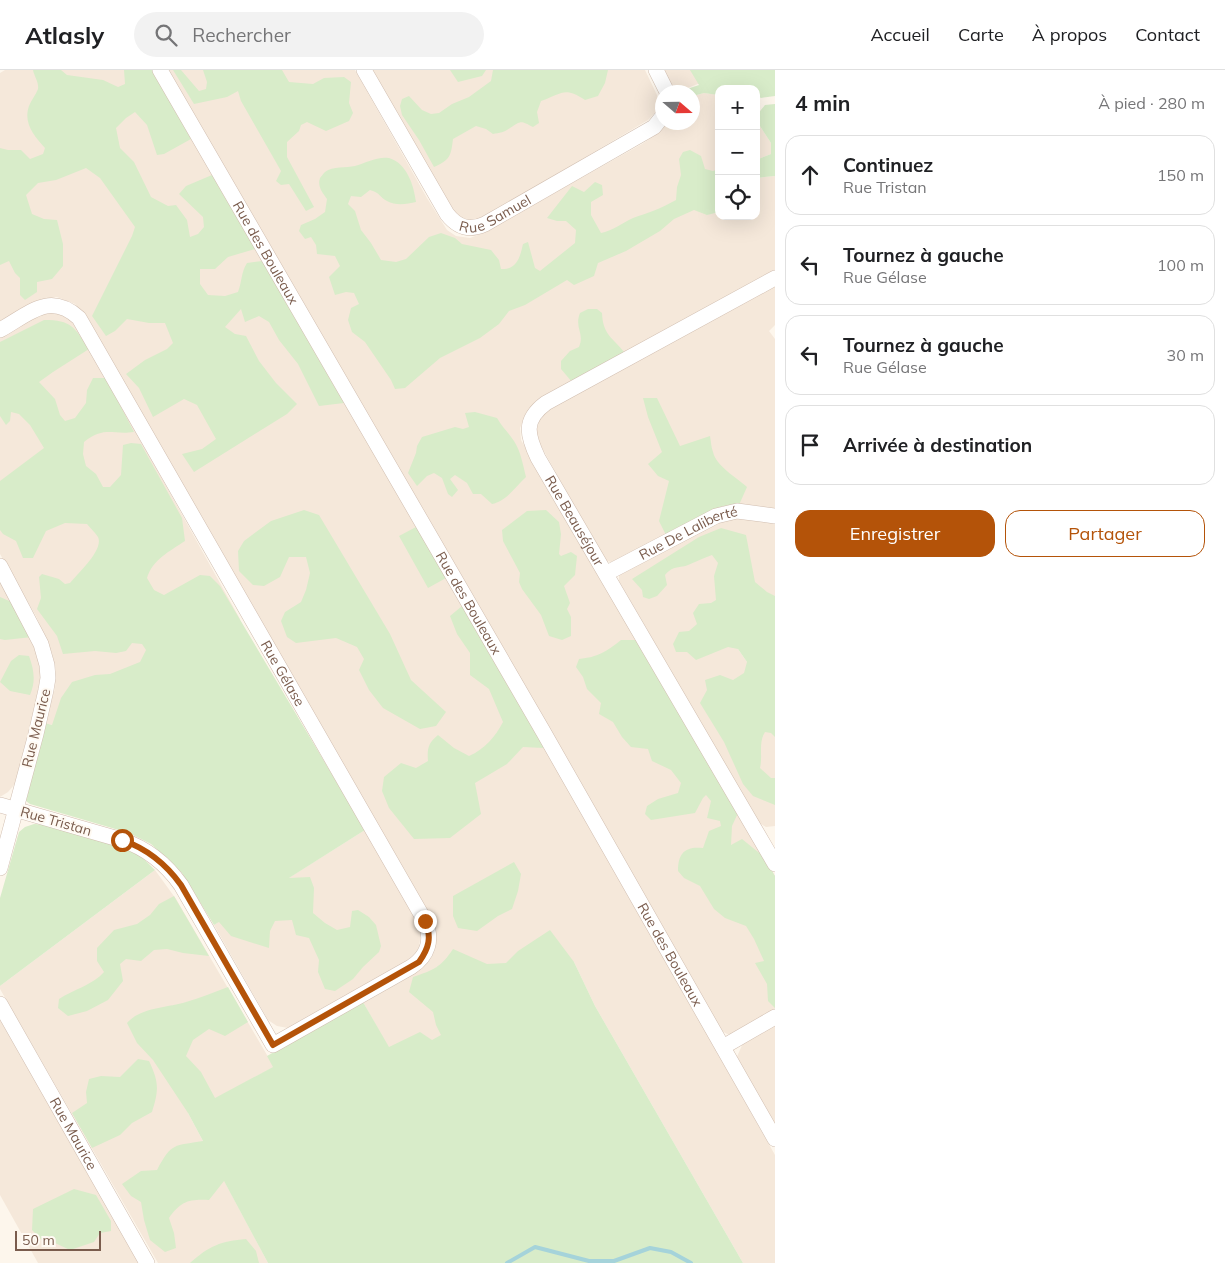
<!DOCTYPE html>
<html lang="fr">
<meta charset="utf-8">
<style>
:root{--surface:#fff;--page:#f2f2f2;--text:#202124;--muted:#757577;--line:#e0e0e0;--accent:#b45309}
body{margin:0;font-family:Mulish,sans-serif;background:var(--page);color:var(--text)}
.controls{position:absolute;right:15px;top:15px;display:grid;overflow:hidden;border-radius:10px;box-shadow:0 5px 20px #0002}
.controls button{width:45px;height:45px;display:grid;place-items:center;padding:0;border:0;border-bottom:1px solid var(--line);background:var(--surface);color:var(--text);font:25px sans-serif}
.compass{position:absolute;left:655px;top:15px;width:45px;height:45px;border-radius:50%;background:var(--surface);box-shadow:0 5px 20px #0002;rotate:110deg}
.scale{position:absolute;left:15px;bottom:12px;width:86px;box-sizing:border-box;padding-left:5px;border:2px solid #7a5c4d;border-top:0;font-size:14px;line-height:18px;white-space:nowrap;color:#7a5c4d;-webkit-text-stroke:4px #fffaf3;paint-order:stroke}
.stop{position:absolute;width:15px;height:15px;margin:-11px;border:4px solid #b45309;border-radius:50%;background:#fff}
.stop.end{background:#b45309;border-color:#fff;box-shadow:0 1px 5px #0008}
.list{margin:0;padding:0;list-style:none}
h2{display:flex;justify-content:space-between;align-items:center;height:65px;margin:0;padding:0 20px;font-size:21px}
h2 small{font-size:16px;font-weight:400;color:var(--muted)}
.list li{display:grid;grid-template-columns:32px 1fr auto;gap:15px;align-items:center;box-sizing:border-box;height:80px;margin:0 10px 10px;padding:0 10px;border:1px solid var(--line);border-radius:15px}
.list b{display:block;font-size:19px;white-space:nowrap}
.list p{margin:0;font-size:16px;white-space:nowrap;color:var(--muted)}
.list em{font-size:16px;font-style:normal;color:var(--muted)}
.actions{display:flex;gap:10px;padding:15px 20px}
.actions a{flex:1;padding:11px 0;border:1px solid var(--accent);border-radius:15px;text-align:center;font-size:18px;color:var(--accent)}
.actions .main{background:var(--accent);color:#fff}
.icon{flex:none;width:28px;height:28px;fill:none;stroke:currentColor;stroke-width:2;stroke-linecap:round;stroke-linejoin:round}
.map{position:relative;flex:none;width:775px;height:1193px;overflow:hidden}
header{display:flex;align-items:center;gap:30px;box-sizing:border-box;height:70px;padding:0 25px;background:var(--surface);border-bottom:1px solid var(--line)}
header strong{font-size:24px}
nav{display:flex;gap:28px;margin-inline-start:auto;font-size:18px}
.search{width:350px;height:45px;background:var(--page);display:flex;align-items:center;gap:12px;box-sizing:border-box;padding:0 18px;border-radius:28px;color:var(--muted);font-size:19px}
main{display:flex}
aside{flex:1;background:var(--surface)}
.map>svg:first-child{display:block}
</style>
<header>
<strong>Atlasly</strong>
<div class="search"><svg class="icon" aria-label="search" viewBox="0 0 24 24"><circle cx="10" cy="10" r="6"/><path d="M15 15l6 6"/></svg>Rechercher</div>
<nav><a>Accueil</a><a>Carte</a><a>À propos</a><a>Contact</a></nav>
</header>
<main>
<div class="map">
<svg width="775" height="1193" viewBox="0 0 775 1193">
<rect width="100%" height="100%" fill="#fdf6ec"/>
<path fill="#f5e8da" d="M5 0H152L606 785 775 1085V1193H743L595 936 574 892 396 991 363 932 435 876 85 247 75 234 57 227 39 230 0 252V3Z
M167 0H355L427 128 447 160 456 166 470 168 483 163 642 74 657 64 668 53 692 52 693 26 704 23 719 25V146H756V108L775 106V202L536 331 526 343 520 358 521 370 532 390 775 806V939L733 964H727L722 961Z
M372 0H645L657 25 658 35 656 42 648 50 486 146 475 150 462 149 455 144Z
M662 0H732L678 22H675Z
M756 50 771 73V84L756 90Z
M775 215V255L769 261 775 269V441L739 435 723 436 705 444 620 489 611 492 604 490 540 374 536 363 539 352 545 343 554 335Z
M54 241 72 250 106 308 240 549 112 672 45 653 55 618 56 600 52 583 36 546 0 484V266L33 247Z
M733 447 775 453V547L738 579 747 592 775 643V756L766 757 759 753 619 511V505L708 456Z
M0 509 26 554 40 592V609L33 647 20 703 14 715 8 722 0 727Z
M365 760 403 824 421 861 419 878 414 887 288 958 277 956 268 950 214 855Z
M155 800 176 829 274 997 188 1043 268 1193H158L0 919V916Z
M0 950 102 1126 139 1193H38L0 1125Z
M775 954V1057L736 989 743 973Z"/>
<path fill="#d8ecc9" d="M33 0H61L67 5 103 10 118 17 125 14 124 0H152L191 69 164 84 157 85 147 55 135 42 126 48 116 58 120 78 134 92 151 127 168 136 176 135 187 150 190 167 198 164 204 157 203 147 179 124 186 116 212 105 255 179 228 187 215 199H200V214L208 225 225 226 238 222C242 212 241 202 247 193L262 191 344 333 319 336 298 294 279 270 269 252 259 246 245 252 241 239 225 257 235 264 246 266 259 291 276 313 297 334 287 344 194 402 182 384 202 379 216 369 197 335 184 329 153 347 139 318 126 304 145 290 167 279 173 273 165 253H149L127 249 115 261 106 266 92 246 132 166 135 157 100 108 86 98 56 110 38 113 26 125 32 144 44 149 57 150 63 174V196L52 209 37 212V222L25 230 20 225V208L15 203 9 191 0 195V78L8 80H21L30 89 43 84 45 78C34 66 23 53 29 36 31 30 36 25 38 19 39 12 34 6 33 0Z
M173 0H181L199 21 206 19 207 12 203 0H282L289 12 313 14 324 8 344 7 351 12 349 33 353 43 349 51 326 61 307 52 301 55 299 61 287 72V87L314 137 306 141 289 114 281 115 276 111 281 101 241 31 238 21 227 27 194 34Z
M450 0H486L482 6 458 12Z
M493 0H608L605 13 598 26 585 30C564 16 562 24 541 31L537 42 539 53 533 57C520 50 521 51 510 58 505 62 499 63 493 64L486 59 476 56 453 69C451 86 450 90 434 97L419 70 402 45 400 36 402 29 409 26 422 40 431 44 439 43 452 34 469 27 491 11Z
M690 0H775V26L761 28 756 25V19H719L718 25 704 23 693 26 692 22H678L699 15Z
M775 34V106L756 108V90L771 84V73L756 50V46L765 35Z
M690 80 701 86 705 99 713 101 719 99V125L716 127 719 142 707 145 694 140 674 149 660 161 626 181 598 193 594 206 574 215 567 210 525 235 509 241 499 254 480 268 440 288 405 318 395 319 391 310 365 272 352 262 348 250 351 238 359 234 354 223 346 222 335 225 329 207 340 196 335 186 317 184 316 175 311 167 305 169 299 161 301 155 315 149 325 142 327 129C323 123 317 117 320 108 320 108 324 103 325 102 333 96 346 98 355 96 365 93 378 86 389 88 407 93 414 116 416 132 407 134 396 136 387 131 379 127 381 123 370 120L361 127 351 126 348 134 355 141 361 160 371 173 381 190 396 192 406 189 429 167 441 163 455 168 462 174 491 180 499 190 501 199C517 200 520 187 523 174L528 172 535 198 540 201 575 173 576 160 566 151H557L547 148 572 116 584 122 595 112 602 115 603 125 591 132V145L601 163C612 161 622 153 633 148 648 143 662 138 676 130L677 117 681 105 679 89 683 82Z
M588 239H597L602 243C603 265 612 267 625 283L572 312 561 299V291L570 281 579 277C585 263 574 258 580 243Z
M44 250C72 250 74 257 89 279L53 302 39 312 55 329 60 345 65 351 75 348 86 333 87 320 93 308H106L134 362C111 365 105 356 84 372L83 384 86 396 96 404 103 417H110L121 405 123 375 131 373 141 374 182 448 185 471C170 481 152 490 147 508L154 520 164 525 200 505 210 506 220 516 365 760 289 808 310 807 314 818 313 843 325 853 337 860 350 857 352 841 358 840 369 847 376 855 381 876 379 882 363 897 353 909 335 921 325 919 318 902 319 890 309 868 296 865 292 850 275 851 270 861 269 878 231 866 219 852 214 855 182 803 151 774 129 763 30 734 26 731 45 653 52 655 61 628 72 612 95 605 110 604 140 592 146 580 142 574 132 573 126 581 116 583 95 581 63 584 57 566 37 539 41 528 39 507 42 504 59 509 65 514 70 513C78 503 104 480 98 467 95 462 90 458 87 454L65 453 46 461 33 488H23L16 471 3 464 0 460V411L44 378 30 355 19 344 11 342 10 351 6 355 0 346V272Z
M643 328H657L680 376 710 366C711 371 711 377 713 382 716 396 736 407 747 417L739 435 723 436 666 465 659 451 669 411 658 406 648 394 662 382 648 347Z
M475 342 497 348C502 357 509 363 514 371 521 382 523 395 526 407 516 416 506 432 492 434L481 424H473L467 413 455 405 450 409 458 420 452 427 448 424 442 408 434 403 427 406 417 416 408 403 416 383 417 376 422 367 455 357 463 359 469 357 465 343Z
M304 440 319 445 390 564 411 610 446 642 436 656 420 659 383 638 369 620 359 600 364 589 357 577 336 568 296 573 287 567 281 551 285 542 301 532 306 520 310 503 306 487H289L280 507 264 516 253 515 239 501 238 481 244 471 271 451Z
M546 440 559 452 561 464 559 484 561 486 571 482 577 486 575 505 564 516 570 533 567 539 571 547V566L562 570 549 566 541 545 522 519 519 512 520 503 503 471 502 460 527 441Z
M416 457 446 508 428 518 399 466Z
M721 458 746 465 755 512 767 522 775 526V667L771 663 765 662C758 673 763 686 760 698L771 708H775V735L753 726 743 714 724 672 700 633 707 620 705 610 720 605 733 610 744 603 747 592 738 579 728 577 696 590 687 582H676L673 574 679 562 689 561 697 554 693 543 699 534 711 533 716 530 714 506 718 493 712 485C703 488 696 492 688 495 677 499 674 495 665 505L667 515 657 526 649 529 643 527 642 520 632 509 699 467Z
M0 527 14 533 32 567 5 570 0 569Z
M462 536 544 678 523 677 507 694 475 713 481 744 450 768 414 769 389 738 382 721 384 707 401 693 416 698 428 691C427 679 428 673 438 665L454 678 469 686C485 679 495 667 503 652L489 619 470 605V583L457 564 450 546Z
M621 570H637L738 743 732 756 731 775 742 769 763 786 775 806V938L768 931 767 914 755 893 764 891 754 869 746 856 725 848 714 839 700 816 684 808 678 801C678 783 685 776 703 778L709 761 721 756 720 751 707 748 711 731 706 725 703 728 695 743 651 750 645 744 647 736 658 729 678 723 681 713 671 700 652 691 648 679 631 677 622 667 613 652 599 644 601 633 587 619 583 607 576 597 579 589C598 587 606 582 621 570Z
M19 585 29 586C34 600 36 611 30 625L10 621 0 612 11 591Z
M34 754 48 755 129 779 144 789 155 800 0 916V828L19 762 25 757Z
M514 792 521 804 518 821 512 839 498 846 477 861 458 858 453 846V826Z
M174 826 209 886 183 883 167 879 154 880 141 891 126 889 120 894 123 911 108 930 87 941 68 946 58 938 59 929C74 919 93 915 104 902L97 891V878L114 860 137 854 150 845 159 834Z
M550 860 574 892 595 936 743 1193H268L224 1111 209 1130C189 1129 181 1131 169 1148L174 1163 176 1178 165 1182 150 1170 144 1150 141 1132 131 1126 122 1114 141 1101 157 1100C172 1072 174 1076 203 1071L188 1043 153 990 137 973 127 953C141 937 167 938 186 932 200 928 214 922 228 917L248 952 225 966 209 959 193 970 186 986 201 1002 215 1028 273 997 267 986 363 932 389 977 420 962 432 970 441 965 436 955 433 942 409 922 413 907C434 900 441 897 453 879L487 894 506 893 518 881Z
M138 989 149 991C159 1012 159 1020 152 1042L132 1053 120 1065 92 1078 72 1043 87 1033 86 1022 89 1009 101 1006 120 1007Z
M74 1119 96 1125 111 1151V1161L100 1163 94 1172 70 1180 55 1173 42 1170 32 1160 33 1139Z
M246 1169 256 1181 259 1193H190C209 1176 221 1171 246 1169Z"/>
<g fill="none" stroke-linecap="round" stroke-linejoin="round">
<path stroke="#a5d3da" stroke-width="4" d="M507 1193 535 1177 589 1191H614L650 1178 671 1182 691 1193"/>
<defs>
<g id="minor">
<path id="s1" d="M160 0 544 663 775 1069"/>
<path id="s2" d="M364 0 447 144C458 158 470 161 485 154L654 57 662 47"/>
<path d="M656 0 667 22"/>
<path id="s3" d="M775 208 546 333C523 350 527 365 538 388L775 794"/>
<path id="s4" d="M0 260C29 244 49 221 79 248L425 851C433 870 428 886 411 897L273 975 181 815C166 794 146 778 122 770L0 735"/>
<path d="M0 496 41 574 47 595 48 608 46 620 36 664 0 798"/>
<path id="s5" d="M607 503 716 446 737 441 775 446"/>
<path id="s6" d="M0 934 147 1193"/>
<path d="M723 977 775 947"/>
</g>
</defs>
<use href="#minor" stroke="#d1beb0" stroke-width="16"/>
<use href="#minor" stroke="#fff" stroke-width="15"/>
</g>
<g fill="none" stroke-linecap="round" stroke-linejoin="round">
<path stroke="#b45309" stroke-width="6" d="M122 770C145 778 166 794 181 815L273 975 419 892C429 878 432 867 425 851"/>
</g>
<g text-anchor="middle" stroke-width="4" stroke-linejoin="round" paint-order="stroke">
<g font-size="14" fill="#7a5c4d" stroke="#fffaf3">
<text dy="5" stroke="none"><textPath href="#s2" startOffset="222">Rue Samuel</textPath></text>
<text dy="5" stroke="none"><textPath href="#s1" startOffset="211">Rue des Bouleaux</textPath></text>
<text dy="5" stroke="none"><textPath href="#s3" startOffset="396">Rue Beauséjour</textPath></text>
<text dy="5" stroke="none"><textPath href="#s5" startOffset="91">Rue De Laliberté</textPath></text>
<text dy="5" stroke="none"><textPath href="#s1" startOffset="616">Rue des Bouleaux</textPath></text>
<text dy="5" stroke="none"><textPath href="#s4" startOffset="498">Rue Gélase</textPath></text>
<text transform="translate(36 658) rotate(-76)" y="5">Rue Maurice</text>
<text transform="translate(56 751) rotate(16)" y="5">Rue Tristan</text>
<text dy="5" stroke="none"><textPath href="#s1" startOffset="1021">Rue des Bouleaux</textPath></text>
<text dy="5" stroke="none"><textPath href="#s6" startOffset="149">Rue Maurice</textPath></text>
</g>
</g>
</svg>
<div class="controls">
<button>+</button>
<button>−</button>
<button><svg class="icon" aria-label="locate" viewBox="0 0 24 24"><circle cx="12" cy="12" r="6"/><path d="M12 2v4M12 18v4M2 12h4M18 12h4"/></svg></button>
</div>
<svg class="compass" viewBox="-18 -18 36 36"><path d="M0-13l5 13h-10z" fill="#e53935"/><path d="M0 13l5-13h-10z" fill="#757577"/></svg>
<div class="scale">50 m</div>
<div class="stop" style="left:122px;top:770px"></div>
<div class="stop end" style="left:425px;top:851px"></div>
</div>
<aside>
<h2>4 min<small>À pied · 280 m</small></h2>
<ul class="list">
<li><svg class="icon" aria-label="ahead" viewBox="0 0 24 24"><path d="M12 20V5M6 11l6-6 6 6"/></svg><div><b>Continuez</b><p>Rue Tristan</p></div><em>150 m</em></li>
<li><svg class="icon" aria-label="left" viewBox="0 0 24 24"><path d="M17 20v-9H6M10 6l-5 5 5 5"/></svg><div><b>Tournez à gauche</b><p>Rue Gélase</p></div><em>100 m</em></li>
<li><svg class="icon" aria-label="left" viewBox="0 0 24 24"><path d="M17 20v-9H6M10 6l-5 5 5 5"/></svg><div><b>Tournez à gauche</b><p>Rue Gélase</p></div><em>30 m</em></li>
<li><svg class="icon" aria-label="arrive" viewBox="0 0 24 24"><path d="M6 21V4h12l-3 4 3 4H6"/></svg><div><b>Arrivée à destination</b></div></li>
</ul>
<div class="actions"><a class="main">Enregistrer</a><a>Partager</a></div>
</aside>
</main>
